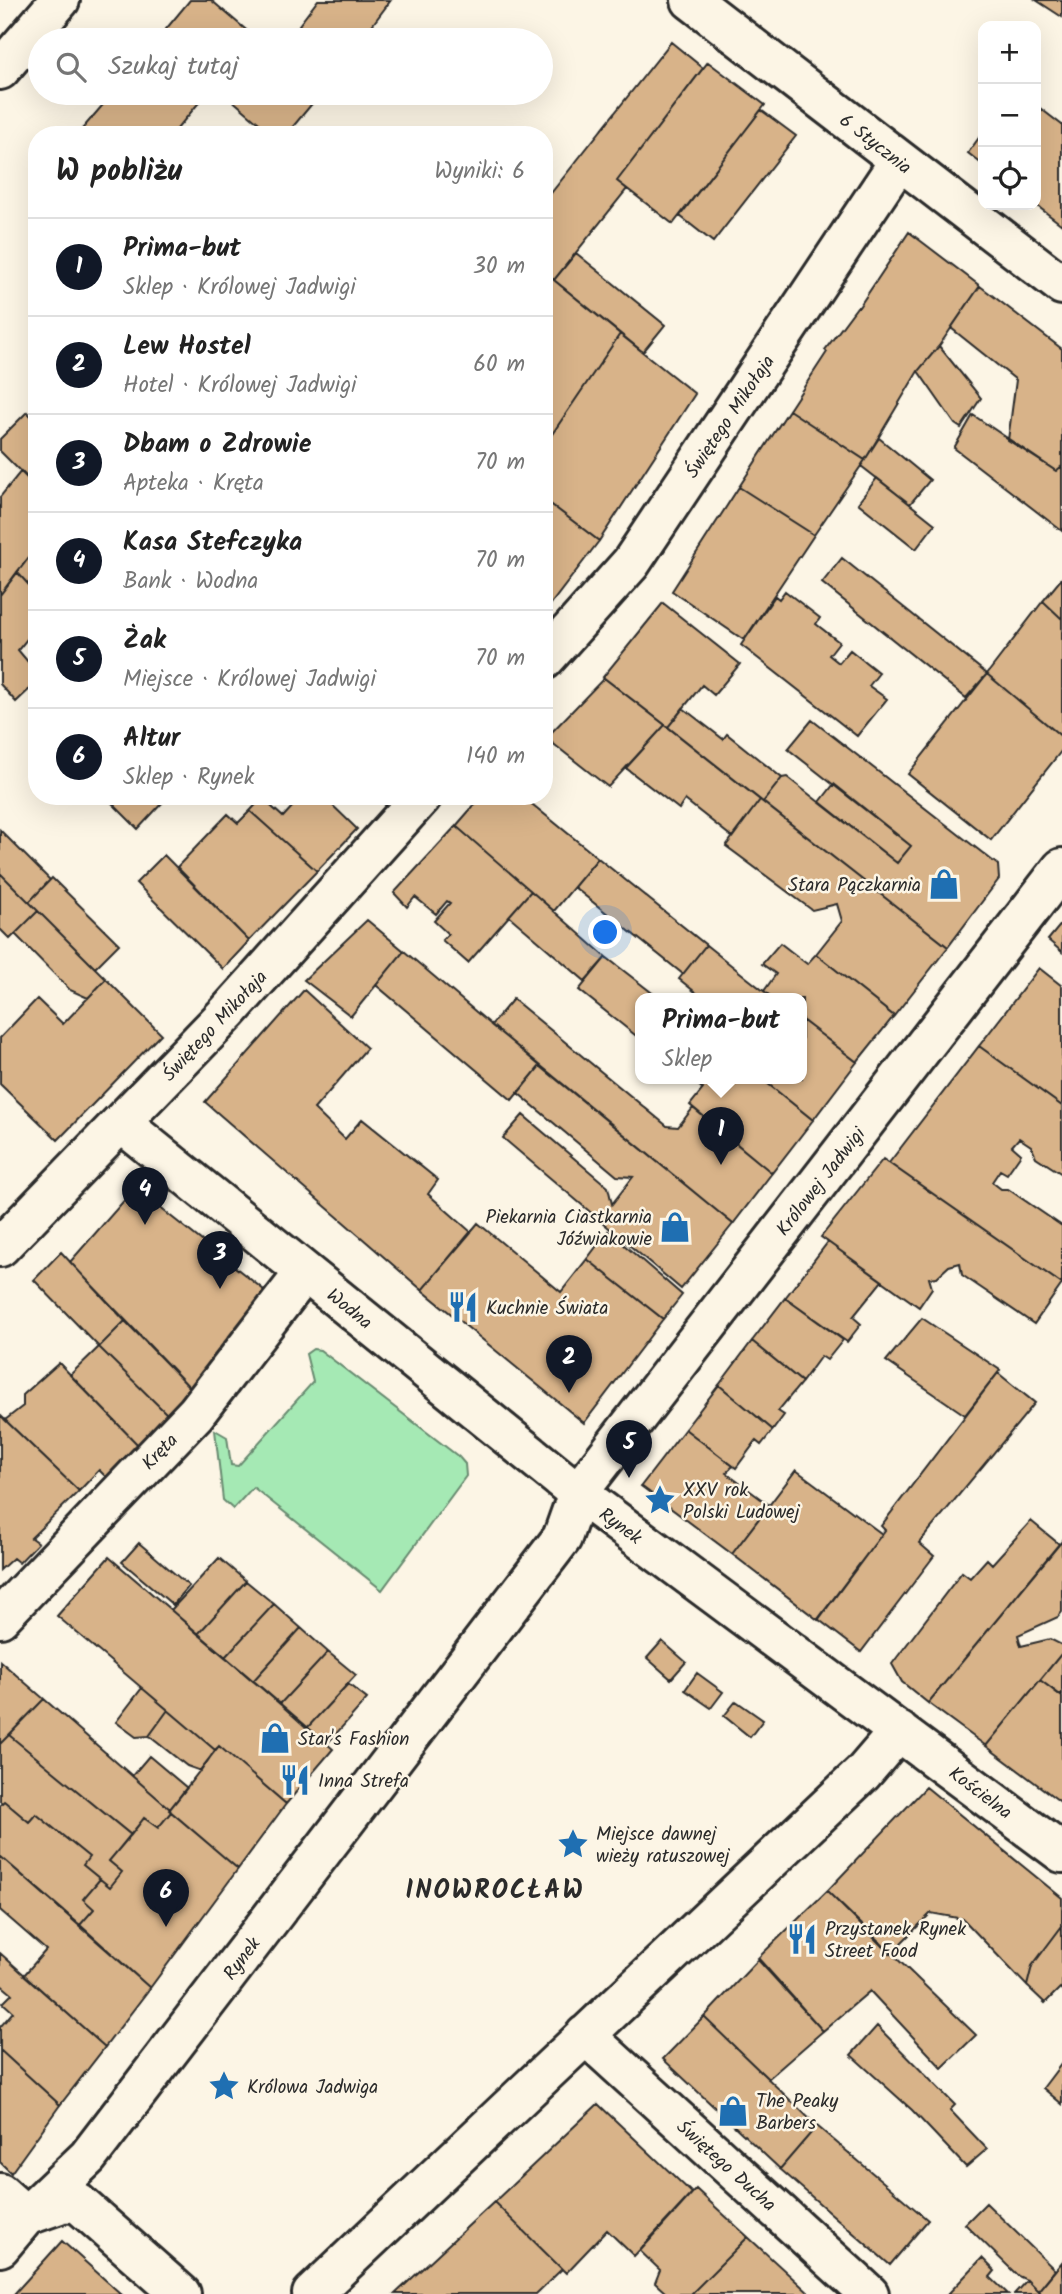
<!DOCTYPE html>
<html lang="pl">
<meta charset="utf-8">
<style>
:root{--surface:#fff;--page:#f6f6f6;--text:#222;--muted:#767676;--line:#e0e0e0;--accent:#111827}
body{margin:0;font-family:Kalam,sans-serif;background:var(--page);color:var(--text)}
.controls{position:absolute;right:21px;top:21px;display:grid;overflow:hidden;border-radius:14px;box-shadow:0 7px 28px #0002}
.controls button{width:63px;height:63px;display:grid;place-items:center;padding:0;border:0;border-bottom:2px solid var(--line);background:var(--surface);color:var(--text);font:35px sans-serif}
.you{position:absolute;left:606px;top:933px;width:24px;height:24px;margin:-18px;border:5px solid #fff;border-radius:50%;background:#1a73e8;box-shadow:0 0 0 10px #1a73e833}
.badge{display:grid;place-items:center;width:46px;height:46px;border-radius:50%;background:var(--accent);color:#fff;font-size:23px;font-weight:700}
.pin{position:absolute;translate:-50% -58px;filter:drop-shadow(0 2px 4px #0008)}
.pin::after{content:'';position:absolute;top:37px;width:24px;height:21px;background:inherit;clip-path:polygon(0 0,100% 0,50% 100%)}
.popup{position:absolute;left:635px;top:993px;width:172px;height:91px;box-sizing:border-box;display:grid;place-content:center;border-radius:14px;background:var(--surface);filter:drop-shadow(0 2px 5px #0005);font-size:23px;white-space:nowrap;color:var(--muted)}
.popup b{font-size:26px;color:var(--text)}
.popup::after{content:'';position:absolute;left:50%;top:100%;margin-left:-14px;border:14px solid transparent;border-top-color:var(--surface)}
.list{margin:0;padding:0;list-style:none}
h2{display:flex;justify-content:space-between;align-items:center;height:91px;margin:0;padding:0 28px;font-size:30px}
h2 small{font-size:23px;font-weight:400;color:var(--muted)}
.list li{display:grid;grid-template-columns:46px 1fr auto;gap:21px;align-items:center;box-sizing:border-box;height:98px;padding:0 28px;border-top:2px solid var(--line)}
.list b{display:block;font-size:26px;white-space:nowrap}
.list p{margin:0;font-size:23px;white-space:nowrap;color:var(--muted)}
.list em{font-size:23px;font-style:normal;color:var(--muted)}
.icon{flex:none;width:38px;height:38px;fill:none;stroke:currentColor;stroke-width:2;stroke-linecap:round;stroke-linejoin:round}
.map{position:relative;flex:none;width:1062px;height:2294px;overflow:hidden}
.search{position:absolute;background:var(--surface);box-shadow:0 7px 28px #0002;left:28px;top:28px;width:525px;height:77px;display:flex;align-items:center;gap:18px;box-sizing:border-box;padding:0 24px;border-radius:38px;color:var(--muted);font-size:26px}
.panel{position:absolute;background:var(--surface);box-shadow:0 7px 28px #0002;left:28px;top:126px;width:525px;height:679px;border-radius:28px}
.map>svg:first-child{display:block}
</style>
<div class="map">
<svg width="1062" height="2294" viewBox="0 0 1062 2294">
<rect width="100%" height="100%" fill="#fcf5e5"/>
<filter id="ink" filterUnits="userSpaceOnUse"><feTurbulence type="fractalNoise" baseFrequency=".0143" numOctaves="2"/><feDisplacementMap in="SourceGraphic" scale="14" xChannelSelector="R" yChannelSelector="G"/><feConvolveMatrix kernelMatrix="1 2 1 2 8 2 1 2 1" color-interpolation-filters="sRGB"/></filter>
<g filter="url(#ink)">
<path fill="#a5e9b4" stroke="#688a70" stroke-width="2" d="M313 1349 320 1350 459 1457 465 1464 466 1476 382 1590 253 1487 233 1509 223 1500 215 1430 227 1437 231 1465 238 1466 313 1382 306 1354Z"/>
<path fill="#d8b389" stroke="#2b2b2b" stroke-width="2" d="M190 0H211L258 40H157Z
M318 0H391L361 40H319L299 25Z
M1036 0H1062V17Z
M671 42 703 68 617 181 627 189 554 280 544 272V202Z
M708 62 765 105 673 224 617 181Z
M113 93H207L172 135H77Z
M224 93H321L286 135H273Z
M1036 105 1062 125V225L1036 205Z
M761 110 796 136 713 242 680 216Z
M983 132V165L968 153Z
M909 232 980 286 939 346 918 371 865 460 789 410 827 352 825 350 857 307H859Z
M576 253 665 325 643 352 554 280Z
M544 272 620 334 544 446Z
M980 286 1062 349V466L1056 471 1008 440 1016 380 951 328Z
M620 334 695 394 599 541 544 499V446Z
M939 346 981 398 961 428 955 424 918 371Z
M789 410 865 460 814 535 739 487Z
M27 412 37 422V488L0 451V439Z
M973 415 1056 471 1062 466V531L954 448Z
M879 438 930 480 910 504 861 466Z
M21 471 37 488V547L0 595V497Z
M877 478 935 524 916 549 858 503Z
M739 487 814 535 744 640 672 591Z
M544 499 599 541 544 613Z
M37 547V594L17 572Z
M842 558 987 674 966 698 822 583Z
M17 572 37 594V627L18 650 34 669 35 684 16 702 0 684V595Z
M1062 578V619L1043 601Z
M785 591 820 618 816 624 839 642 829 655 839 663 850 650 879 673 869 686 887 699 857 736 741 645 775 596 779 599Z
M1043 601 1062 619V737L987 674Z
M663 603 740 664 714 695 702 685 668 727 603 677Z
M987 674 1062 737V750L991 840 908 774Z
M604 678 665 725 608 787 546 738Z
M683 708 723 739 727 734 782 778 763 802 668 727Z
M812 720 998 865 999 879 948 947 763 802 782 778 787 777 897 863 911 846 788 749Z
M665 725 760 800 732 837 685 800 679 809 626 768Z
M834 784 911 846 897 863 820 802Z
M105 796H165L164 801 138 829Z
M302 796H323L357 829 317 871 250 811 262 798 283 817Z
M482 796H522L598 858 554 911 456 826Z
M760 800 948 947 894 1016 816 954 842 921 837 904 812 910 726 846Z
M250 811 317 871 249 941 177 867 228 814 238 823Z
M456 826 531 891 468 963 442 940 448 934 434 921 450 903 447 901 436 914 415 897 407 907 394 893Z
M0 830 50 880 29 902 0 873Z
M164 855 249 941 223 969 136 883Z
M598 858 706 945 683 974 574 887Z
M0 873 38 911 10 939 0 929Z
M52 878 119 944 95 968 29 902Z
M531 891 606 957 585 981 509 916Z
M38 911 106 979 88 998 70 990 15 934Z
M367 920 404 951 351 1016 304 980Z
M1062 923V952L1048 940Z
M780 943 807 964 816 954 894 1016 857 1062 802 1020V999H774L764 991 776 974 762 964Z
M706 945 746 977 774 999H704L679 979Z
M404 951 540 1066 512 1100 376 985Z
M606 957 660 999H640V1039L579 990Z
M1039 968 1062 986V1106L979 1046Z
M106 979 161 1034 58 1140 0 1084V1038L37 999 63 1024Z
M304 990 367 1048 314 1109 345 1139 362 1119 438 1180 428 1194 471 1232 422 1290 205 1102Z
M513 999 667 1126 678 1127 693 1108 772 1173 733 1224 491 1025Z
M802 1020 857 1062 813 1120 762 1079H802Z
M979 1046 1062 1106V1174L1036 1157 1031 1146 1019 1138 1012 1146 1021 1154 1007 1174 1000 1170 992 1182 1001 1189H1008L1062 1226V1284L889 1163Z
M540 1066 733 1224 681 1289 503 1138 523 1115 608 1187 612 1204 633 1177 617 1176 518 1093Z
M691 1079H762L813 1120 772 1173 690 1105 703 1089Z
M883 1159 1062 1284 1034 1324 962 1275 960 1263 949 1266 937 1277 929 1278 932 1288 919 1307 821 1237Z
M135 1188 269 1294 196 1394 70 1262Z
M478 1223 561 1292 587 1259 663 1319 584 1423 422 1290Z
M608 1231 682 1295 663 1319 587 1259Z
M828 1242 882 1281 853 1317 861 1324 847 1342 785 1298Z
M61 1252 125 1321 99 1347 34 1280Z
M785 1298 843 1340 827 1360 821 1356 802 1382 752 1341Z
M922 1318 1000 1370 965 1415 886 1361Z
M125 1321 196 1394 172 1419 99 1347Z
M752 1341 802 1382 778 1411 784 1415 773 1430 719 1385Z
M99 1347 172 1419 143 1450 70 1375Z
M59 1363 143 1450 111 1482 99 1470 79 1491 5 1420 23 1406V1395Z
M998 1373 1035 1403 919 1543 934 1556 861 1652 818 1619 885 1530 881 1526Z
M719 1385 773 1430 761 1445 756 1441 736 1468 685 1429Z
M0 1415 79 1491 31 1538 38 1543 19 1563 13 1558 0 1570Z
M685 1429 733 1466 726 1473 769 1505 732 1554 641 1486Z
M796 1470 882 1534 818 1620 732 1554Z
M1031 1521 1059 1544 928 1703 902 1682 892 1664 962 1572 970 1578 987 1559 992 1564Z
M1062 1541V1612L1058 1617 1018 1635 1021 1646 1050 1639 1062 1645V1653L986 1746 928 1703Z
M139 1543 189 1586 173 1605 122 1562Z
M109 1557 333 1749 286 1804 219 1746 215 1750 57 1616Z
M219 1558 246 1581 198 1634 171 1610Z
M246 1581 274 1604 225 1657 198 1634Z
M274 1604 301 1628 253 1681 225 1657Z
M301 1628 328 1652 280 1704 253 1681Z
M662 1641 686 1662 671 1679 647 1658Z
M328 1652 356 1675 307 1728 280 1704Z
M1062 1653V1694H1059L1040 1680Z
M0 1661 44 1699 0 1744Z
M697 1673 723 1692 711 1708 685 1690Z
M1040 1680 1062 1697V1803L986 1746Z
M348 1684 367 1699 327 1744 307 1728Z
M142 1688 168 1710 149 1736 136 1737 116 1722Z
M44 1699 170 1809 171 1812 158 1828 144 1818 131 1835 9 1735Z
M736 1701 763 1720 750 1737 724 1716Z
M168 1710 215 1750 201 1771 187 1766 149 1736Z
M9 1735 131 1835 109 1861 122 1872 110 1887 83 1865 89 1857 36 1814 29 1822 4 1801 2 1803 0 1801V1744Z
M219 1746 286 1804 238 1869 169 1810Z
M149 1756 187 1788 170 1809 132 1776Z
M926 1787 1062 1898V1926L1032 1966 1027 1986 963 1919 931 1913 890 1954 827 1891Z
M4 1801 29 1822 36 1814 89 1857 83 1865 100 1879 83 1899 94 1909 80 1925 0 1856V1805Z
M171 1812 238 1869 150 1988 80 1925 94 1909 83 1899 100 1879 110 1887 122 1872 109 1861 144 1818 158 1828Z
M0 1856 150 1988 105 2047 24 1975 46 1950 0 1910Z
M827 1891 976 2035 942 2068 870 1991 823 2031 758 1958Z
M1062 1926V1990L1060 1988 1045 2003 1027 1986 1032 1966Z
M0 1953 105 2047 60 2105 0 2050V2027L13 2012 3 2003 12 1994 0 1984Z
M758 1960 823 2031 768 2079 704 2017Z
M704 2017 817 2126 780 2169 663 2059Z
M877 2026 955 2105 950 2110 987 2149 966 2167 912 2110 851 2055Z
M0 2050 60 2105 11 2173 0 2162Z
M1062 2063V2104L1043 2088Z
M598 2104 692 2193 634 2256 607 2230 566 2273 494 2202Z
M817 2126 928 2220 890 2265 780 2169Z
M696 2189 748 2237 691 2294H667L655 2283 660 2270 640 2251Z
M494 2202 562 2269 536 2294H395Z
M986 2203 1055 2270 1038 2291 1027 2280 1018 2276 965 2224Z
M748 2237 810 2294H691Z
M62 2241 121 2294H14Z
M982 2258 995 2271 990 2277 1008 2294H948Z
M1062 2262V2294H1041L1038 2291Z
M1027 2280 1041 2294H1014Z"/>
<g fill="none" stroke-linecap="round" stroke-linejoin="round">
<defs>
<path id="minor" d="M691 0 1062 285
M544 660 631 563 899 161
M121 1123 578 1493 1062 1853
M0 1247 228 1012 422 796
M0 1618 196 1413 305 1272
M585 2035 869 2294
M0 2193 26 2216
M28 2215 62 2203 77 2202 181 2294
M0 2247 26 2216 88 2157 562 1538 578 1493 1062 868
M312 2294 863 1773 899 1731"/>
<path id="major" d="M0 70 60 0"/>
</defs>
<use href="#minor" stroke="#2b2b2b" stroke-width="44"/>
<use href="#major" stroke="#2b2b2b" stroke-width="44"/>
<use href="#minor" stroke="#fcf5e5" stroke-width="38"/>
<use href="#major" stroke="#fcf5e5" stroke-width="38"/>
</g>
</g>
<defs>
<symbol id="shop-bare" viewBox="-9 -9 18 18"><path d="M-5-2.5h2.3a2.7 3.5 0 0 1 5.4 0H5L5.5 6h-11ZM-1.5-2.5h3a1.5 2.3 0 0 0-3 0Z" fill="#1f6fb2" stroke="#fcf5e5" stroke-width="2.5" paint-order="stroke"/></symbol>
<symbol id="restaurant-bare" viewBox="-9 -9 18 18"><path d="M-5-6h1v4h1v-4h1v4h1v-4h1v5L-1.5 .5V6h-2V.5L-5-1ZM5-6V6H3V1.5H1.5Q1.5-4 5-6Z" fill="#1f6fb2" stroke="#fcf5e5" stroke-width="2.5" paint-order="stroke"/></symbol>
<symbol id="sight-bare" viewBox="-9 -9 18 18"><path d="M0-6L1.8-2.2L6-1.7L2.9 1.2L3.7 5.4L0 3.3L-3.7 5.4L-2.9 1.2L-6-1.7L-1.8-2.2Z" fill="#1f6fb2" stroke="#fcf5e5" stroke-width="2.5" paint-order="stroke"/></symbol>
</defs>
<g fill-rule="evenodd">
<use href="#shop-bare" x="922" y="862" width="44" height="44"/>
<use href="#shop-bare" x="653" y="1205" width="44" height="44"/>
<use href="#restaurant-bare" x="441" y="1285" width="44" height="44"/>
<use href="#sight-bare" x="638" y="1478" width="44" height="44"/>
<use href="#shop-bare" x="253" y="1716" width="44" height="44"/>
<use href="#restaurant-bare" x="273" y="1758" width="44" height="44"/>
<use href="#sight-bare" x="551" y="1822" width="44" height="44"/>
<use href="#restaurant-bare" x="780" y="1917" width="44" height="44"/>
<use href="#sight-bare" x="202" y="2064" width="44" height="44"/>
<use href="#shop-bare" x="711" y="2089" width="44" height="44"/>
</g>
<g text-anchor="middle" stroke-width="5" stroke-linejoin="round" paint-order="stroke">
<g font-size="19" fill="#2b2b2b" stroke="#fcf5e5">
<text transform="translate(876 143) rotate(38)" y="7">6 Stycznia</text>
<text transform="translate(729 416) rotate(-56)" y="7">Świętego Mikołaja</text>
<text transform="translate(214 1025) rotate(-47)" y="7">Świętego Mikołaja</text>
<text transform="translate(820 1181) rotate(-52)" y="7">Królowej Jadwigi</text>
<text transform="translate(350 1308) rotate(39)" y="7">Wodna</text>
<text transform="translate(159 1451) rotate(-46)" y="7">Kręta</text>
<text transform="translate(621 1525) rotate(36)" y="7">Rynek</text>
<text transform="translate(981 1792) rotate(37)" y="7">Kościelna</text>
<text transform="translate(241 1958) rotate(-53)" y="7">Rynek</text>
<text transform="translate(727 2165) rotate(42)" y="7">Świętego Ducha</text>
</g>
<g font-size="19" fill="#2b2b2b" stroke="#fcf5e5" text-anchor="start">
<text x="921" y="891" text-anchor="end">Stara Pączkarnia</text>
<text x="652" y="1223" text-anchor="end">Piekarnia Ciastkarnia<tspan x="652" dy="22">Jóźwiakowie</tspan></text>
<text x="486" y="1314">Kuchnie Świata</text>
<text x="683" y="1496">XXV rok<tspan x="683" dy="22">Polski Ludowej</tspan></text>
<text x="298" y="1745">Star's Fashion</text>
<text x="318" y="1787">Inna Strefa</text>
<text x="596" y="1840">Miejsce dawnej<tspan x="596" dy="22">wieży ratuszowej</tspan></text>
<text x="825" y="1935">Przystanek Rynek<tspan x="825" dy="22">Street Food</tspan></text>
<text x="247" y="2093">Królowa Jadwiga</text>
<text x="756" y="2107">The Peaky<tspan x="756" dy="22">Barbers</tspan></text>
</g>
<g font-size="26" font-weight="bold" letter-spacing="2" fill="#2b2b2b" stroke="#fcf5e5">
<text x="495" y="1898">INOWROCŁAW</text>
</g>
</g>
</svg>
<div class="controls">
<button>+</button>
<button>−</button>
<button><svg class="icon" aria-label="locate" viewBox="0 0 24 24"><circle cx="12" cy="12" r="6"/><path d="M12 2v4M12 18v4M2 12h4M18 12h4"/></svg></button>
</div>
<div class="you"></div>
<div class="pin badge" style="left:721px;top:1165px">1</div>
<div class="popup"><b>Prima-but</b>Sklep</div>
<div class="pin badge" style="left:569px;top:1393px">2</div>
<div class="pin badge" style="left:220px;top:1289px">3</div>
<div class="pin badge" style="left:145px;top:1225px">4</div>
<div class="pin badge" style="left:629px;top:1478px">5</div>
<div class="pin badge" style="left:166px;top:1927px">6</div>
<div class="search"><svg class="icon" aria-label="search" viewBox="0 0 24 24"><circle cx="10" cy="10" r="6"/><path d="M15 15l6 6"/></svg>Szukaj tutaj</div>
<section class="panel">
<h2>W pobliżu<small>Wyniki: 6</small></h2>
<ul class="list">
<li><span class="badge">1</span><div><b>Prima-but</b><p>Sklep · Królowej Jadwigi</p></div><em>30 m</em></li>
<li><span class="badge">2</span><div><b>Lew Hostel</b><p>Hotel · Królowej Jadwigi</p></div><em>60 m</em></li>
<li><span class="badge">3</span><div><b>Dbam o Zdrowie</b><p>Apteka · Kręta</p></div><em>70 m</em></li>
<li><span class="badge">4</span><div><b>Kasa Stefczyka</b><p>Bank · Wodna</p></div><em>70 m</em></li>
<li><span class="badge">5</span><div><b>Żak</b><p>Miejsce · Królowej Jadwigi</p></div><em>70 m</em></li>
<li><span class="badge">6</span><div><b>Altur</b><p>Sklep · Rynek</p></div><em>140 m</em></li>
</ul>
</section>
</div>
